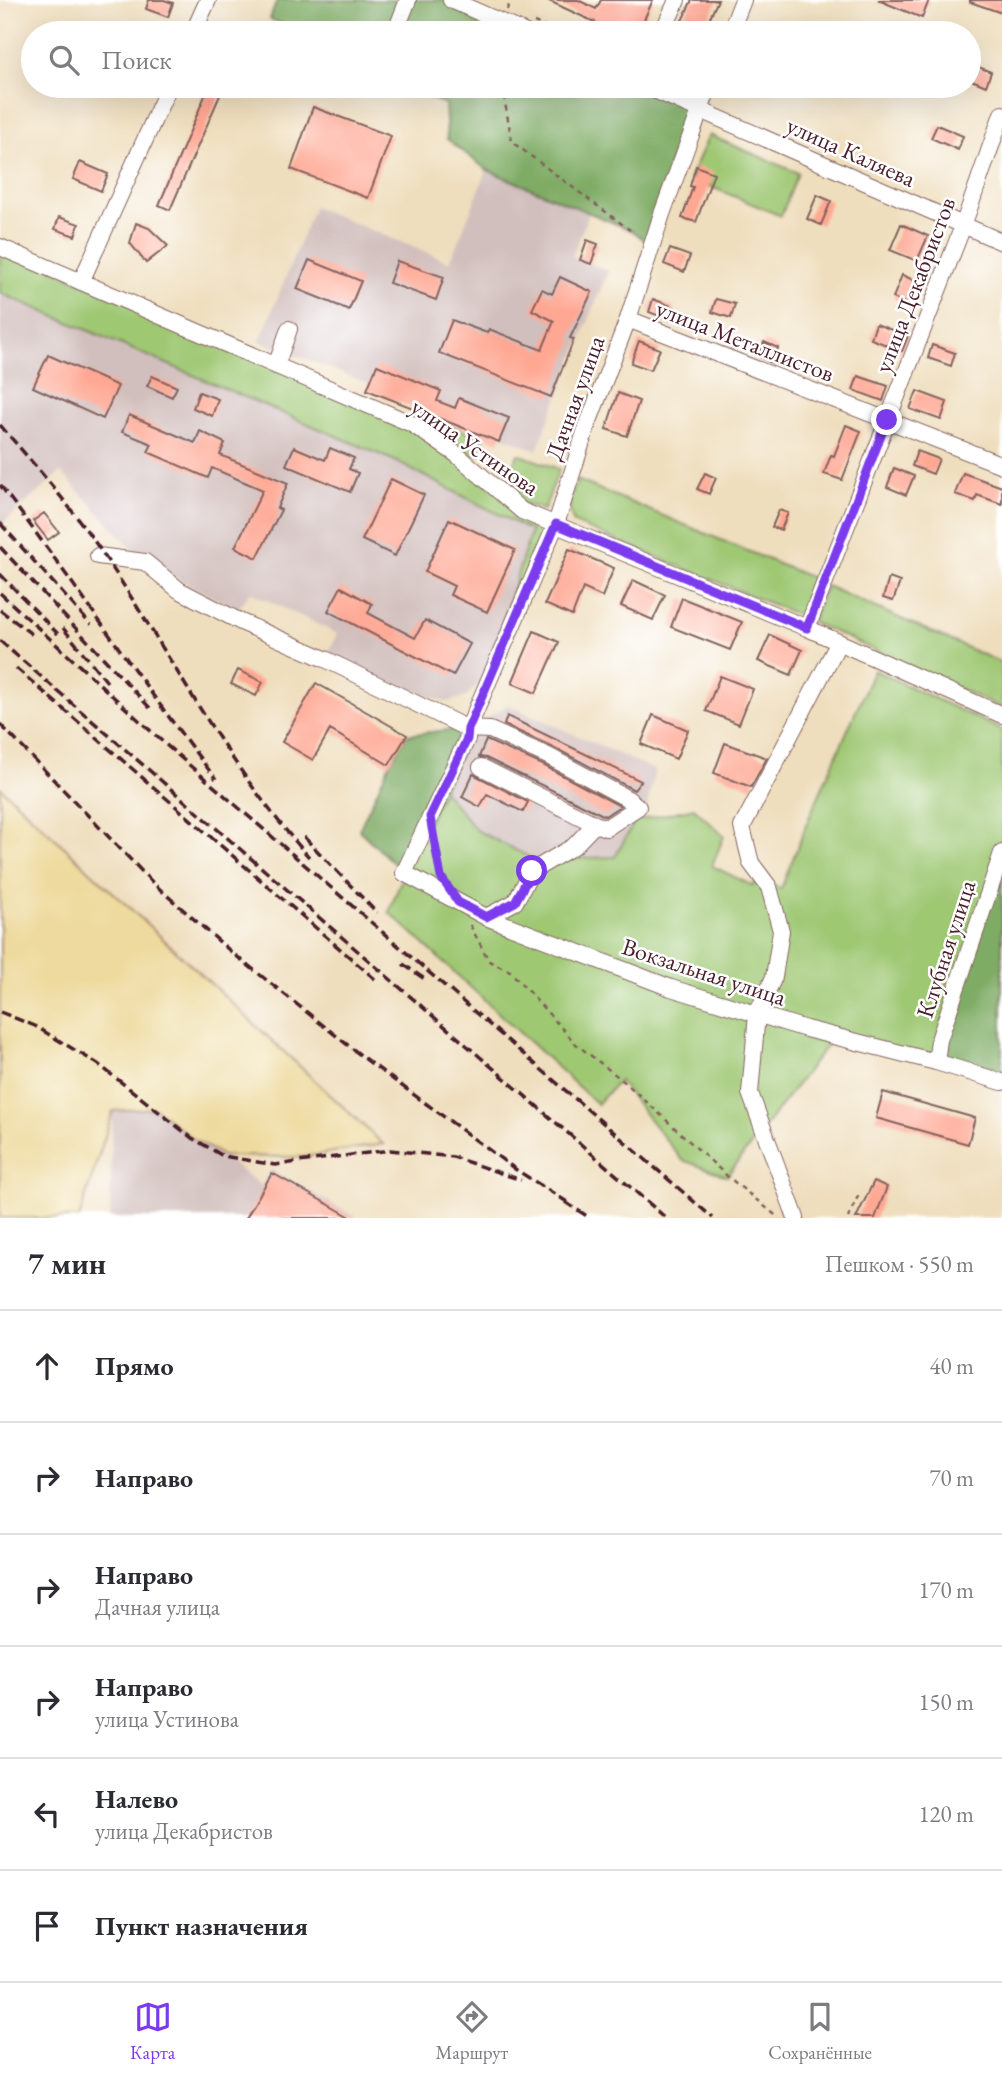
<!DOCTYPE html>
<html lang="ru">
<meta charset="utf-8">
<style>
:root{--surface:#fff;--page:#f2f2f3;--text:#2b2b33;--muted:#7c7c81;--line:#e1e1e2;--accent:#7c3aed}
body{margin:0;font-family:"EB Garamond",serif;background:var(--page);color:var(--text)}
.stop{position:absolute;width:21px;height:21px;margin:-16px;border:5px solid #7c3aed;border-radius:50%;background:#fff}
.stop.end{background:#7c3aed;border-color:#fff;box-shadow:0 2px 7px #0008}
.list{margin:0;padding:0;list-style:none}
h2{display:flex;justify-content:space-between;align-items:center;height:91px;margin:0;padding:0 28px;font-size:30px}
h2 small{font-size:23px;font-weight:400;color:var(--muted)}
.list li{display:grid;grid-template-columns:46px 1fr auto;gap:21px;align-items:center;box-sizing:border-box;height:112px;padding:0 28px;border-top:2px solid var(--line)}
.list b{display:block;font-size:26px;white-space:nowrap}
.list p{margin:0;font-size:23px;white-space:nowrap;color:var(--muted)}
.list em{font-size:23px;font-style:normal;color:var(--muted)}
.icon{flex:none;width:38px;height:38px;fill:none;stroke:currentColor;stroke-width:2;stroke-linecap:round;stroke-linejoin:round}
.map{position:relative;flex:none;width:1002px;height:1218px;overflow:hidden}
.search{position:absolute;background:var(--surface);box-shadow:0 7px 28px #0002;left:21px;right:21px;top:21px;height:77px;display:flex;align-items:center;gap:18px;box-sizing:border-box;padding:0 24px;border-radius:38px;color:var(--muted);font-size:26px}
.sheet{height:763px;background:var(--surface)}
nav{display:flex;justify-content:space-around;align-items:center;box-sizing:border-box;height:98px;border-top:2px solid var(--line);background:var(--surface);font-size:19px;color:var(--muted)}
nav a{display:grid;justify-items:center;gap:4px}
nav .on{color:var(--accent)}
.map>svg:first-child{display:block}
</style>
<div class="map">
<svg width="1002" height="1218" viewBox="0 0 1002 1218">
<rect width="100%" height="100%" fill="#fff"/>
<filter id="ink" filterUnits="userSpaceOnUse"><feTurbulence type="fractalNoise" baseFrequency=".0143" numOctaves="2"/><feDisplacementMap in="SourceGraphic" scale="14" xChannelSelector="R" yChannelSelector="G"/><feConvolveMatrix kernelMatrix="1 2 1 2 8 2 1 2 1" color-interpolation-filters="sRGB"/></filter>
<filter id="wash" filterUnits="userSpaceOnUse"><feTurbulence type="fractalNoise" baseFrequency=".00686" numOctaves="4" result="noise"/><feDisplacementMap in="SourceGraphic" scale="28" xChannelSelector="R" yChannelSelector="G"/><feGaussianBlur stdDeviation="1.57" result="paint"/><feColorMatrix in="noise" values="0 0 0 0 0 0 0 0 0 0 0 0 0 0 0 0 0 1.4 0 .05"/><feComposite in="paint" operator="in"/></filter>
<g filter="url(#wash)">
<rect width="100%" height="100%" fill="#efdebd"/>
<path fill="#d1bfbd" d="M487 170 590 211 572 256 608 271 537 450 260 341 314 207 450 262Z
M0 293 393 460 531 531 486 676 466 697 446 702 325 659 338 634 250 592 238 610 145 562 61 472 0 526Z
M508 705 655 770 647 807 635 821 615 857 534 860 476 830 443 790 468 729Z
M155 1108 192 1138 223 1156 261 1186 271 1170 358 1218H110L112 1111Z"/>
<path fill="#9fc873" stroke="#74744f" stroke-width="2" d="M709 135 798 173 781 216 690 178Z
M0 247 412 424 552 525 486 676 531 531 393 460 0 293Z
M449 425 484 439 477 457 444 436Z
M518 454 559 469 544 510 520 502 510 475Z
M577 480 817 580 803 617 574 523C566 507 571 497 577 480Z
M826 586 1002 663V708L812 622Z
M874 670 1002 730V843L939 1040 936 1062 834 1036 727 1176 682 1160 619 1081 597 1104 389 912 404 873 443 790 476 830 535 860 615 857 635 821 694 808 724 836 712 866 753 886 758 875 781 889 809 818Z"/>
<path fill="#7fac65" stroke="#646648" stroke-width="2" d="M277 0H451L526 33H299V31L270 19Z
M400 86H645L700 110 652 246 633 231 487 170 447 139 445 104Z
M456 729 467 739 404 873 359 830 389 765 407 735Z
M1002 858V1082L936 1062Z"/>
<path fill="#eeda9e" stroke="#9c7c64" stroke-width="2" d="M0 787 383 1144 303 1157 223 1156 192 1138 155 1108 113 1111 79 1218H0Z"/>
<g id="blocks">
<path fill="#fea793" d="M149 0H164L173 3 168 17 146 9Z
M547 0H578L596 9 601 0H653L638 33H618Z
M692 0H718L703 33H676Z
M878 0H929L922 18Z
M970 0H1002V13L970 2Z
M969 63 991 72 986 86 969 79Z
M209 86H224L170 210 159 205Z
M313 107 391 136 368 198 291 169Z
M937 125 963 136 958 150 931 138Z
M80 162 108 174 101 191 73 179Z
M696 166 714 173 696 222 682 218 693 187 690 186Z
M817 195 831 201 821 225 807 219Z
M59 217 79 224 75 236 55 229Z
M136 223 149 228 168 246 146 263 130 243Z
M901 224 928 236 917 261 890 250Z
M587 240 598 244 591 264 580 260Z
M670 249 690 256 684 272 664 264Z
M309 260 361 281 349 310 297 289Z
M397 261 444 277 436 300 389 283Z
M902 275 918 282 909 305 893 298Z
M560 277 592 292 570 338 574 339 551 397 439 353 452 320 487 333 489 329 542 350 554 321 532 310 542 289 552 294Z
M653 299 674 307 670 320 649 312Z
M716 299 735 304 731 318 712 312Z
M876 324 908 336 902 351 871 339Z
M639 341 660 349 651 370 631 363Z
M764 342 778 348 772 363 758 356Z
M932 345 955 353 951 366 928 358Z
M48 355 118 386 103 419 33 387Z
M377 365 441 391 437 401 455 408 459 398 509 418 499 442 367 390Z
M152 376 177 387 172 397 147 386Z
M858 376 888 386 883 401 853 390Z
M917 391 947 402 941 420 910 409Z
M199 392 218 399 212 416 193 408Z
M618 393 639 401 627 436 606 429Z
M129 415 195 443 200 431 225 443 220 455 288 483 277 508 281 510 257 558 235 547 263 490 212 468 208 478 148 452 152 444 122 432Z
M846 425 861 431 842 480 824 474 831 455 834 456Z
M294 447 325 460 330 448 354 458 349 469 358 473 350 492 286 465Z
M917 451 939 459 933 474 912 466Z
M894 468 914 476 906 495 887 487Z
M705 473 716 478 709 494 697 489Z
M963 473 1002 487V504L977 495 975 501 955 494Z
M391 479 424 495 395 556 362 540Z
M779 510 788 513 781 530 772 527Z
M44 513 59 532 48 540 33 521Z
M449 519 515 550 487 612 450 595 454 586 425 572Z
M569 549 614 568 602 597 583 588 572 616 545 604Z
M889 578 900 582 893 601 883 598Z
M633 580 665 595 653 620 621 606Z
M341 587 372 604 368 613 415 638 425 620 470 644 453 676 328 611Z
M682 598 742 622 730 650 671 627Z
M534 631 559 642 536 693 512 683Z
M770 635 802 650 791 675 758 661Z
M238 670 263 682 256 696 231 684Z
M720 676 753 689 739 724 706 711Z
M316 683 407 735 389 765 330 730 313 760 282 742Z
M653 715 688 730 676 759 641 744Z
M507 716 641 781 634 790 553 747 504 725Z
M486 740 543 765 620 806 605 816 486 758 479 757Z
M725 743 767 758 751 787 714 773Z
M473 774 528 802 523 812 487 794 480 807 462 797Z
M883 1092 975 1118 968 1144 876 1118Z
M272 1173 333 1207 352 1218H246Z
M874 1181 887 1187 875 1218H856Z"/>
</g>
</g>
<g filter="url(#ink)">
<use href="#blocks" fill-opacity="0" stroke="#84625e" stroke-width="2"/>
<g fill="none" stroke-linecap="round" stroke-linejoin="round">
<defs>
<path id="minor" d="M451 0 526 33
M664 29 677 0
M193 33 208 0
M395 33 408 0
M730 33 743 0
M645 86 1002 242
M709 86 662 214 628 319 586 429 556 524 468 729 467 739 404 873 486 917 671 988 806 1029 936 1062 1002 1082
M0 247 412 424 456 454 522 511 807 628 1002 715
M81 282 169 86
M628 319 1002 465
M276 366 289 329
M98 556 145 562 179 590 241 622 325 659 468 729 490 730 548 756 628 799 638 807 606 828 595 824 574 846 532 871 515 902 486 917
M807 628 963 226 1002 114
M481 767 595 824
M936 1062 939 1040 1002 853
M796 1218 750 1093 757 1014 774 977 781 931 769 887 751 863 742 827 839 642"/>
</defs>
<use href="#minor" stroke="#84625e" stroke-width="18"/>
<path stroke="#84625e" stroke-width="2.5" stroke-dasharray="5 5" stroke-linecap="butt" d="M507 10 511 0
M534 22 560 33
M502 86 512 142 630 230
M434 843 441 877
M470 925 489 961 510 971 576 1044 626 1083 727 1176 779 1218
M848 1218 859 1194"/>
<use href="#minor" stroke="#fff" stroke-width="16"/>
<path stroke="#4a1f2b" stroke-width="3.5" stroke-dasharray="10 5" stroke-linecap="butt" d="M0 425C34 464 68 503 97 545 168 649 224 763 309 857
M0 485C74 582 141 683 216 779
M0 523 91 625
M0 547 150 708
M0 574 58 634
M0 593 165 744 713 1218
M0 610 34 636
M63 628 107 682
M0 641 666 1218
M16 668 376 980
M0 724 154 884 229 950 364 1058 515 1169 572 1205
M304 837 377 913
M403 964 426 980
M0 1012 35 1026 98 1064 192 1138 223 1156 275 1165 390 1150 453 1157 521 1180
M565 1202 590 1218"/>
</g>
</g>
<g fill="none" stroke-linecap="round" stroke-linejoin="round" filter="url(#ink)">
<path stroke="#7c3aed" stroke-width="9" d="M532 871 515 902 486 917 458 902 441 877 430 817 467 739 468 729 556 524 807 628 887 420"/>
</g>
<g text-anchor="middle" stroke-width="5" stroke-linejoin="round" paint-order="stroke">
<g font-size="24" fill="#4a1f2b" stroke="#fff">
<text transform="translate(851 152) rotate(24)" y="8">улица Каляева</text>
<text transform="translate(915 285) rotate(-69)" y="8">улица Декабристов</text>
<text transform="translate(745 341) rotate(21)" y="8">улица Металлистов</text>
<text transform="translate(575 398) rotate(-70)" y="8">Дачная улица</text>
<text transform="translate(475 447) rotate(35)" y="8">улица Устинова</text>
<text transform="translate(946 949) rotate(-72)" y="8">Клубная улица</text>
<text transform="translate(704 972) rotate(18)" y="8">Вокзальная улица</text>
</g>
</g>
</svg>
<div class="stop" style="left:532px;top:871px"></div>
<div class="stop end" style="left:887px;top:420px"></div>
<div class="search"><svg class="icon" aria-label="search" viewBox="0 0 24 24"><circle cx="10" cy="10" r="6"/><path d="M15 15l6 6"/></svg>Поиск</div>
</div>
<section class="sheet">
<h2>7 мин<small>Пешком · 550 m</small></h2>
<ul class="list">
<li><svg class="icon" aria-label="ahead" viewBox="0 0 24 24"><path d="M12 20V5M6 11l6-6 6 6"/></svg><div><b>Прямо</b></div><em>40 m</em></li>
<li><svg class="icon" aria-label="right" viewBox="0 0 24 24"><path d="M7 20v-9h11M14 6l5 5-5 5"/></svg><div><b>Направо</b></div><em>70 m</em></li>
<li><svg class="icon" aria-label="right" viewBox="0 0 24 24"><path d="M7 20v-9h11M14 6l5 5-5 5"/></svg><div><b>Направо</b><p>Дачная улица</p></div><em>170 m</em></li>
<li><svg class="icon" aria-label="right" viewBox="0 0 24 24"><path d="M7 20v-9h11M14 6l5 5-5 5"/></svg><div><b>Направо</b><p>улица Устинова</p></div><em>150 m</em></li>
<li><svg class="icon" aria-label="left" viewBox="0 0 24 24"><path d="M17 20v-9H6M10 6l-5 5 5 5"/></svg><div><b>Налево</b><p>улица Декабристов</p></div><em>120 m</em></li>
<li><svg class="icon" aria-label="arrive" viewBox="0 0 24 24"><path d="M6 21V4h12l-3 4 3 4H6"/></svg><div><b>Пункт назначения</b></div></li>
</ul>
</section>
<nav>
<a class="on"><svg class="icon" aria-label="map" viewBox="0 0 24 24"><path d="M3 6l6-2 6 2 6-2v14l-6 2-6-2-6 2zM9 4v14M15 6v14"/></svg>Карта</a>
<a><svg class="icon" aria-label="directions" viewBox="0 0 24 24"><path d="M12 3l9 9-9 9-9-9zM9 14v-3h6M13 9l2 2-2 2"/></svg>Маршрут</a>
<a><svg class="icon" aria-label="saved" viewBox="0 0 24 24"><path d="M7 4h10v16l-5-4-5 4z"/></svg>Сохранённые</a>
</nav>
